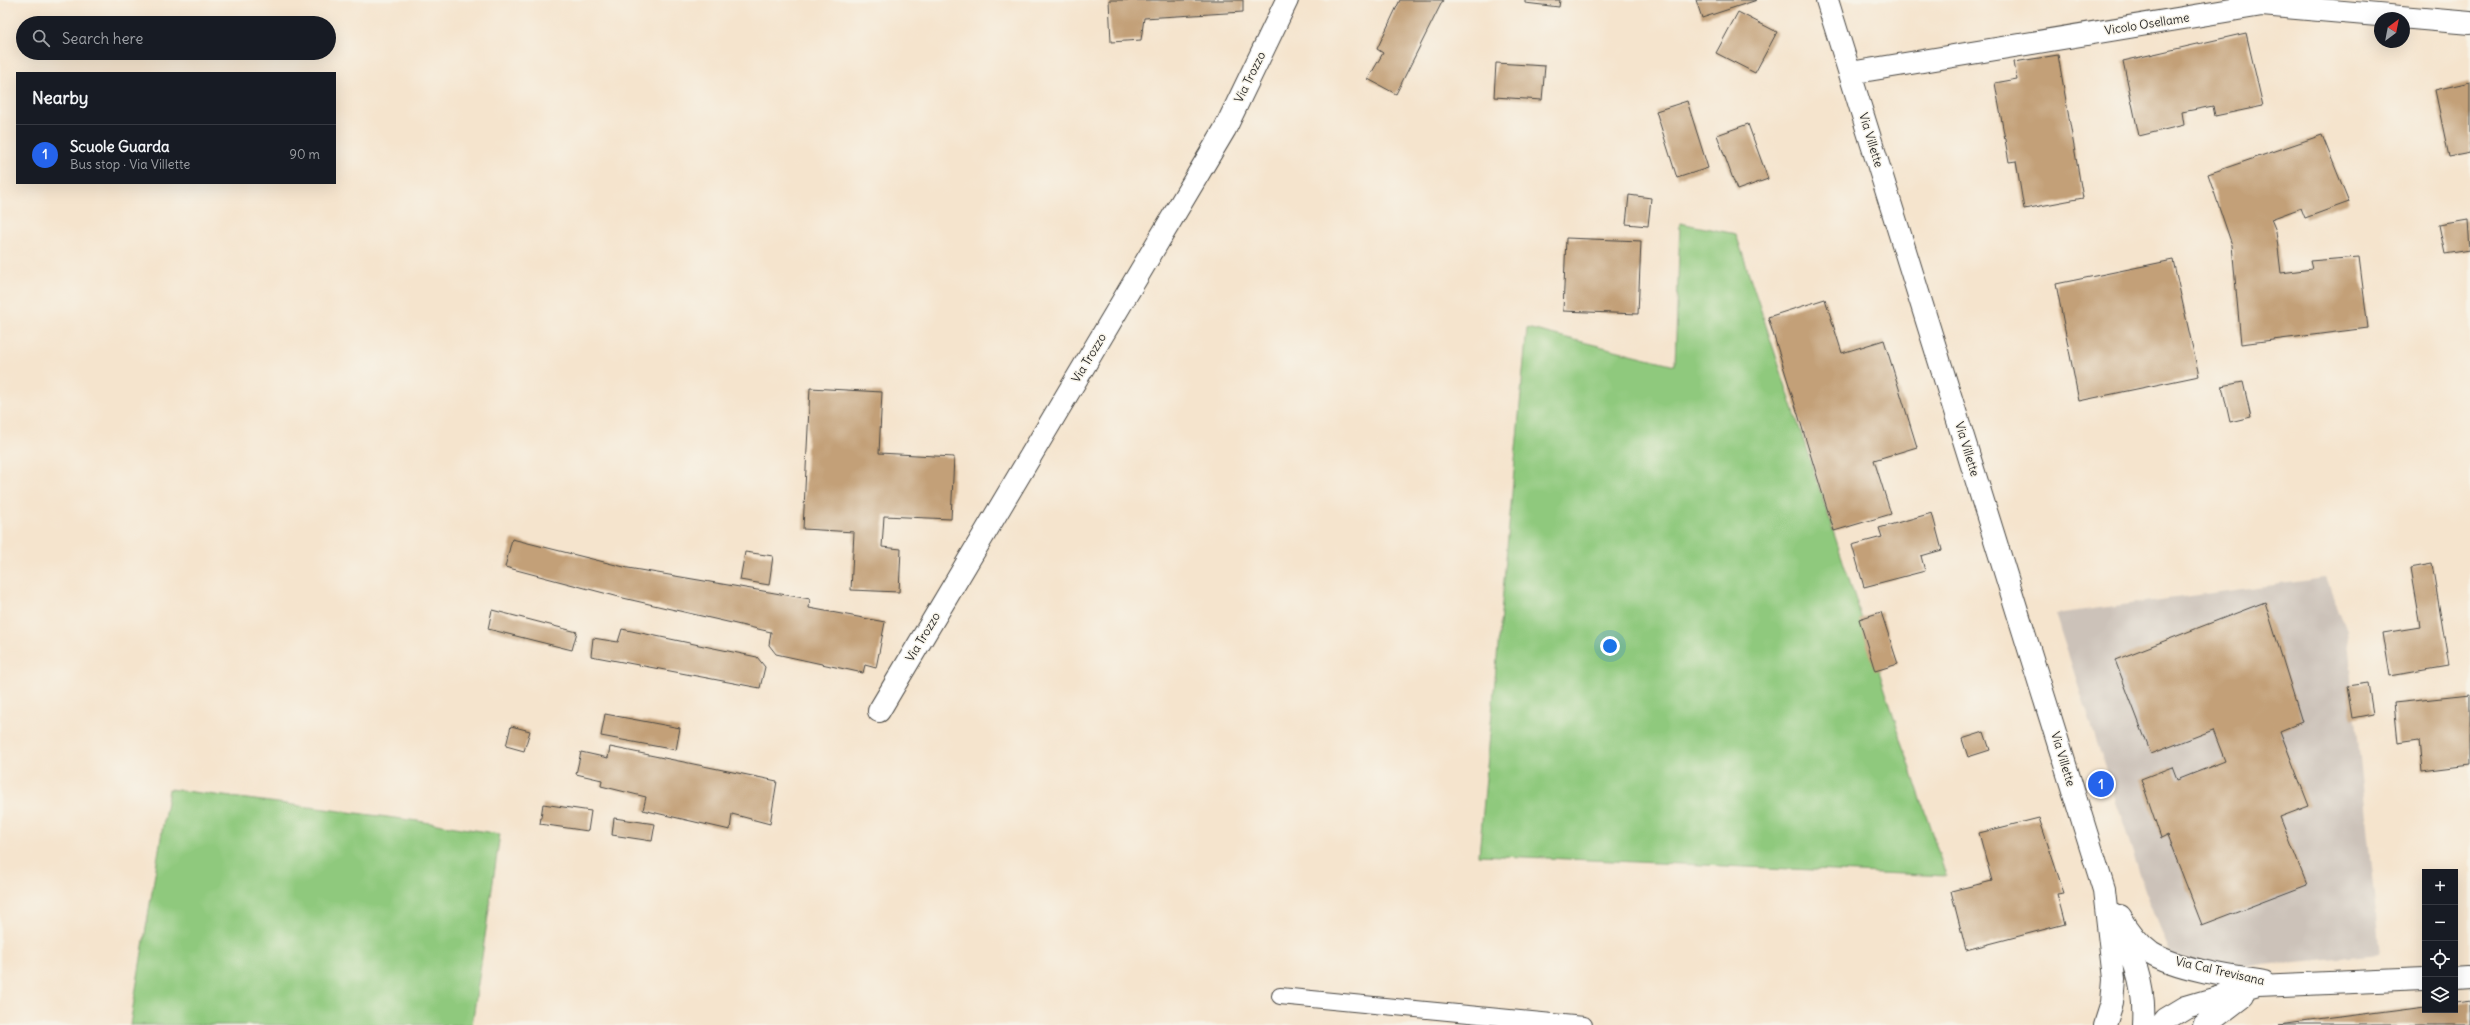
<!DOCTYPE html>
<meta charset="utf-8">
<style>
:root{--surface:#171b24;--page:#20242c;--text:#f1f3f6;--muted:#9ea1a6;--line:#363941;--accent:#2563eb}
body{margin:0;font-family:Delius,sans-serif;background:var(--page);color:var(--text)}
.controls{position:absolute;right:12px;bottom:12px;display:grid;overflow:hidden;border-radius:0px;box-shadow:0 4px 16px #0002}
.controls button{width:36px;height:36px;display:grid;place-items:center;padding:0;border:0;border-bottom:1px solid var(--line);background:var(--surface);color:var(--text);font:20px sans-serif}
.compass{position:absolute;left:2374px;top:12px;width:36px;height:36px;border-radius:50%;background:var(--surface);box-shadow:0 4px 16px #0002;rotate:32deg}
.you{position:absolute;left:1610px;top:646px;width:14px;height:14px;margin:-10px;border:3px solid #fff;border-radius:50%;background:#1a73e8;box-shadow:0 0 0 6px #1a73e833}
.badge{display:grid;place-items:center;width:26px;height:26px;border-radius:50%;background:var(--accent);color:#fff;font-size:13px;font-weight:700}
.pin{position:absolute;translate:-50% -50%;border:2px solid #fff;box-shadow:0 1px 4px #0006}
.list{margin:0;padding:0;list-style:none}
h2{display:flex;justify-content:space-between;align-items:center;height:52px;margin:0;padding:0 16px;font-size:17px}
h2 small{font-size:13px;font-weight:400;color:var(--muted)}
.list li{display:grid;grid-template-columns:26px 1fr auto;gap:12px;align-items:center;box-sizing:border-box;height:60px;padding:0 16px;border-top:1px solid var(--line)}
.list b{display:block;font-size:15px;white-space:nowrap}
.list p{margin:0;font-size:13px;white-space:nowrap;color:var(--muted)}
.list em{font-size:13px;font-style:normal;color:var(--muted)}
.icon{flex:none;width:22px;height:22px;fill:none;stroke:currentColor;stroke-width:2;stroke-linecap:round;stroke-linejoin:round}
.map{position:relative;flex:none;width:2470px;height:1025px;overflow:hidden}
.search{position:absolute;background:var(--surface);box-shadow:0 4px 16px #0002;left:16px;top:16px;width:320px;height:44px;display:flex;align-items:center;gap:10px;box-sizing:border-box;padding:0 14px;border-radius:22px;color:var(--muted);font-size:15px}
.panel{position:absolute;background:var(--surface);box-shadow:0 4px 16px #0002;left:16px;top:72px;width:320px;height:112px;border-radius:0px}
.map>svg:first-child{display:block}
</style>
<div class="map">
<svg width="2470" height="1025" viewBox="0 0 2470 1025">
<rect width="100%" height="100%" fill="#f7f3e8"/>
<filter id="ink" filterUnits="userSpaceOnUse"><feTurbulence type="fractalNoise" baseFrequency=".025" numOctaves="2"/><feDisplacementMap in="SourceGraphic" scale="8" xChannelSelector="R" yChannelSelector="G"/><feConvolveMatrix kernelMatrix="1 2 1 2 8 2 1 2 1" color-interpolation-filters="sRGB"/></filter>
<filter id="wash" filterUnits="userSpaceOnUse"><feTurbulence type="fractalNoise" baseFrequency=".012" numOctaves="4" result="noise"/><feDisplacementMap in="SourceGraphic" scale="16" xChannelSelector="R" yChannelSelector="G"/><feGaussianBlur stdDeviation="0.9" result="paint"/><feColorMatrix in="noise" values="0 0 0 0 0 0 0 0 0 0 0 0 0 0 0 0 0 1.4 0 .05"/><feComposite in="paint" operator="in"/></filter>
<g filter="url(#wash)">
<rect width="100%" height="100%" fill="#f5e4cd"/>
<path fill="#ccc2b9" d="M2326 578 2347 631 2380 954 2178 973 2145 890 2055 614Z"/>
<path fill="#8fc97d" stroke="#5d7a54" d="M1680 223 1736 234 1946 876 1479 855 1527 328 1675 365Z
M169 789 418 821 500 834 472 1025H130Z"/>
<g id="blocks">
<path fill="#c3a078" d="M1109 0H1243V12L1144 18 1141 40 1111 42Z
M1400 0H1443L1396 94 1368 79 1383 53 1377 49Z
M1525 0H1560L1559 7 1525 3Z
M1696 0H1757L1702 18Z
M1738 12 1777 32 1755 73 1716 53Z
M2246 33 2263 106 2215 116 2213 106 2182 112 2184 125 2139 136 2123 61Z
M2058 55 2083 198 2024 209 2016 161 2009 162 1995 83 2017 79 2014 62Z
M1496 63 1545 66 1542 100 1494 97Z
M2470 82V153L2449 157 2435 90Z
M1687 101 1708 168 1677 178 1656 111Z
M1748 124 1768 179 1737 190 1717 135Z
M2322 135 2349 202 2305 218 2301 208 2271 219 2276 231 2281 273 2312 269 2310 261 2359 257 2368 328 2241 344 2232 245 2208 174Z
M1629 195 1651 198 1648 226 1626 224Z
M2468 220 2470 250 2445 254 2439 225Z
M1566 238 1641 241 1638 314 1563 311Z
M2173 260 2199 376 2079 401 2056 284Z
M1825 299 1842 353 1884 340 1917 447 1874 460 1891 514 1834 531 1768 317Z
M2243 382 2251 417 2230 422 2222 386Z
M810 388 882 392 879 453 954 457 951 519 884 516 882 547 901 549 899 592 851 590 854 532 803 529Z
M1932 513 1942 550 1921 556 1925 571 1864 587 1852 545 1882 537 1879 528Z
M512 539 628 568 810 599 809 608 885 622 876 668 865 665 863 673 776 654 769 645 771 632 623 598 505 567Z
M745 552 773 556 769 585 740 580Z
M2432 564 2449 666 2390 676 2383 633 2420 627 2410 568Z
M2265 602 2302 722 2280 731 2309 806 2280 817 2307 885 2202 925 2167 835 2161 838 2141 779 2172 767 2177 780 2225 761 2213 730 2151 754 2115 660Z
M492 610 577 632 572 650 488 629Z
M1881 612 1898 664 1875 671 1859 619Z
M622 629 757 657 765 667 760 688 591 656 593 638 618 642Z
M2368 683 2373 714 2352 718 2347 686Z
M2470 695V765L2422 771 2419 740 2398 743 2394 703Z
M605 714 680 728 676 750 601 736Z
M511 726 530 731 524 751 506 746Z
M1984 732 1990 750 1968 757 1962 739Z
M610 747 777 781 770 824 732 814 730 830 643 810 646 797 601 786 602 780 576 774 581 752 608 758Z
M543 804 591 811 588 831 540 824Z
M614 818 655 824 652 841 612 835Z
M2039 818 2064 893 2057 894 2065 924 1966 950 1951 891 1992 881 1979 833Z
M2470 1001V1025H2279L2425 1006V1010H2455V1003Z"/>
</g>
</g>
<g filter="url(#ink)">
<use href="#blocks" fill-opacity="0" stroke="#494743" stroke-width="1"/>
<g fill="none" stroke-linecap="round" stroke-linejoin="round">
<defs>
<path id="service" d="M1280 996 1584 1025"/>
<path id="minor" d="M1850 73 2262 5 2470 23
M879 711 1225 129 1287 0
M2120 916C2128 930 2137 943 2151 953 2177 969 2233 977 2264 982
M2455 979 2470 978
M2161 1025 2166 1019 2186 1007 2258 986 2425 979
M2204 1025 2242 996"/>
<path id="tertiary" d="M1827 0 2104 890 2114 979 2112 1003 2105 1025
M2113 914C2131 952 2146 982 2143 1025"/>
</defs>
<use href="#service" stroke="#494743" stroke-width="18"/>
<use href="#minor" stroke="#494743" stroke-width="24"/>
<use href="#tertiary" stroke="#494743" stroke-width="24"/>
<use href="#service" stroke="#fff" stroke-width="16"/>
<use href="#minor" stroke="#fff" stroke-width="22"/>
<use href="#tertiary" stroke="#fff" stroke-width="22"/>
</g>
</g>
<g text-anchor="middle" stroke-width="3" stroke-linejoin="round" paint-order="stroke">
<g font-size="12" fill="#2b2b2b" stroke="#f7f3e8">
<text transform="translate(2147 24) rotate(-9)" y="4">Vicolo Osellame</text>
<text transform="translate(1250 77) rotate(-64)" y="4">Via Trozzo</text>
<text transform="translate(1871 140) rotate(73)" y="4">Via Villette</text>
<text transform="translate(1089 358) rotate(-59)" y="4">Via Trozzo</text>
<text transform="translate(1967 449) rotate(73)" y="4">Via Villette</text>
<text transform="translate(923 637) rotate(-59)" y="4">Via Trozzo</text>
<text transform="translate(2063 759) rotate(73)" y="4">Via Villette</text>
<text transform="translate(2220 971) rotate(13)" y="4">Via Cal Trevisana</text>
</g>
</g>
</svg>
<div class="controls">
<button>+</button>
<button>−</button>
<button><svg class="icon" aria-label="locate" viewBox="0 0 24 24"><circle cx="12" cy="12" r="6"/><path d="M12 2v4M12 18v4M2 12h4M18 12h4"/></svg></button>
<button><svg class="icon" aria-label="layers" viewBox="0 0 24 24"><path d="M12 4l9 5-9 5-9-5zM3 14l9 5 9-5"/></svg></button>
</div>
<svg class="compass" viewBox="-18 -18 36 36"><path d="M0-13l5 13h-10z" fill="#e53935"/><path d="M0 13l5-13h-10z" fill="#9ea1a6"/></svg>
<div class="you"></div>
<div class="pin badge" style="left:2101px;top:784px">1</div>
<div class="search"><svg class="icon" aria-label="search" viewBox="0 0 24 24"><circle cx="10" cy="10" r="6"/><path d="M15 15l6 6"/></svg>Search here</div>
<section class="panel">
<h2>Nearby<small></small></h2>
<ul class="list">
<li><span class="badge">1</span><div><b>Scuole Guarda</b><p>Bus stop · Via Villette</p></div><em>90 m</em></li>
</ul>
</section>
</div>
